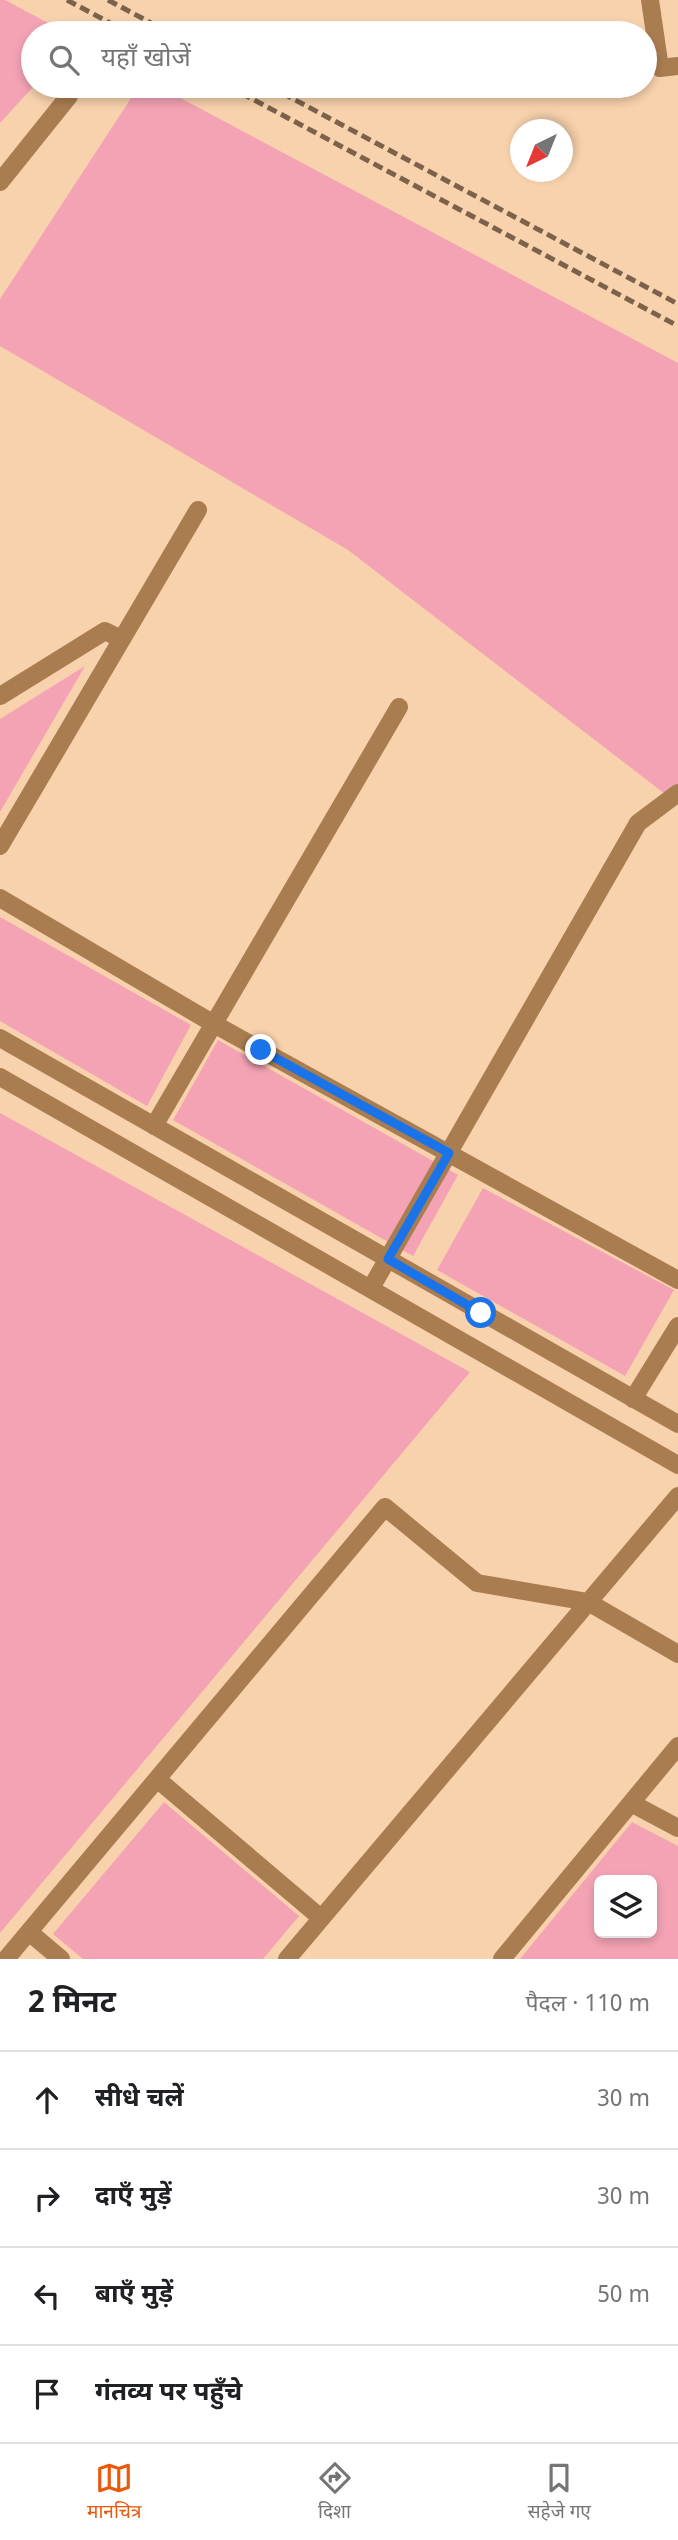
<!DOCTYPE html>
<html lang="hi">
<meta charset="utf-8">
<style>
:root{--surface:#fff;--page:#f6f6f6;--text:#202124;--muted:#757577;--line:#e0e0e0;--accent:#ea580c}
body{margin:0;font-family:Georgia,"Noto Sans Devanagari",serif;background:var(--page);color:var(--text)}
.controls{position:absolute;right:21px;bottom:21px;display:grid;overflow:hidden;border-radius:10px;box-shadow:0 4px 10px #0003}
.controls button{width:63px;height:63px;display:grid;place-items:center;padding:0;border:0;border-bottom:2px solid var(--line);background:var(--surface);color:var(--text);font:35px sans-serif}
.compass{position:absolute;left:510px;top:119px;width:63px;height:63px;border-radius:50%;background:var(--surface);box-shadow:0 4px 10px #0003;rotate:223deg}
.stop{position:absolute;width:21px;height:21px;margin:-16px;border:5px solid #1a73e8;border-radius:50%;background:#fff}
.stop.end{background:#1a73e8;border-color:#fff;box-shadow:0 2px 7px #0008}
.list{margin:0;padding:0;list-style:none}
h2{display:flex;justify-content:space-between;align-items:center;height:91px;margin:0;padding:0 28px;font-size:30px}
h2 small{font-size:23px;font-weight:400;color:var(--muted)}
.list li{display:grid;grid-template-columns:46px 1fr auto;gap:21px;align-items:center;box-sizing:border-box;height:98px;padding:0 28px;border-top:2px solid var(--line)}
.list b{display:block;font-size:26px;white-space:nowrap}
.list em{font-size:23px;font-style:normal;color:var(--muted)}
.icon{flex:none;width:38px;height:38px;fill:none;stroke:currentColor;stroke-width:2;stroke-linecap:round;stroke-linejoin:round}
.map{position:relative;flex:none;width:678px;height:1959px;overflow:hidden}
.search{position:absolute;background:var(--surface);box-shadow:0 4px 10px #0003;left:21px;right:21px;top:21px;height:77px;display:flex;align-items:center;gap:18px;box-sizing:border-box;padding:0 24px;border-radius:38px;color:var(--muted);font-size:26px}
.sheet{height:483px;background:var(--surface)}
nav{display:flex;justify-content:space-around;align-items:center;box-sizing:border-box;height:98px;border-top:2px solid var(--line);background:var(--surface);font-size:19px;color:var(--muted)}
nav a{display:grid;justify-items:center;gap:4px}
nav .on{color:var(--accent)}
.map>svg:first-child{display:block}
</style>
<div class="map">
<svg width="678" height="1959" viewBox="0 0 678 1959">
<rect width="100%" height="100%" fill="#f8d2ad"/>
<path fill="#f4a3b4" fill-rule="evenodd" d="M0 0H5L67 33H33L34 86 0 123Z
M139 86H158L678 363V804L348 550 0 346V299Z
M85 666 0 812V719Z
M0 917 191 1025 147 1106 0 1021Z
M218 1040 458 1175 413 1256 173 1120Z
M0 1113 470 1372 0 1933Z
M483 1188 674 1290 625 1376 437 1270Z
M164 1802 299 1916 263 1959H83L53 1934Z
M632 1822 678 1846V1959H520ZM599 1880H652V1933H599Z"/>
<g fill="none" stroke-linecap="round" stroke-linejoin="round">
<path stroke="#aa7d51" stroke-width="18" d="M650 0 660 68 678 66
M0 696 105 631 121 639
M0 846 198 510
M0 898 214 1024 678 1280
M0 1038 678 1424
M0 1077 678 1465
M154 1126 399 707
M371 1288 638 823 678 793
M633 1399 678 1326
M157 1779 321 1918
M631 1803 678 1828
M29 1932 61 1959
M6 1959 385 1507 477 1583 588 1602 678 1654
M287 1959 678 1496
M502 1959 678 1746"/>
<path stroke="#aa7d51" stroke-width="18" d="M0 182 69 96"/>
<path stroke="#7c624a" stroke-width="5" stroke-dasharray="10 5" stroke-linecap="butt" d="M67 0 129 33
M108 0 170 33
M228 86 678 326
M269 86 678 304"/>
</g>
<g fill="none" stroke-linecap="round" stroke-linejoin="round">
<path stroke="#1a73e8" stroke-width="9" d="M261 1050 449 1153 388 1259 481 1313"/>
</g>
</svg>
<div class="controls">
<button><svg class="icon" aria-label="layers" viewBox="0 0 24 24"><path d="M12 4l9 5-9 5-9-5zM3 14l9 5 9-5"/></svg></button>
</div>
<svg class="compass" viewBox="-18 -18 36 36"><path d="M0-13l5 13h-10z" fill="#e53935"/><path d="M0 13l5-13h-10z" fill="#757577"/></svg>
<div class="stop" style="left:481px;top:1313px"></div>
<div class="stop end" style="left:261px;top:1050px"></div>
<div class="search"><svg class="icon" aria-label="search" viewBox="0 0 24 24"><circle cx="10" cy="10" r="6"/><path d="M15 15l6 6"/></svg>यहाँ खोजें</div>
</div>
<section class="sheet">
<h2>2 मिनट<small>पैदल · 110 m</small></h2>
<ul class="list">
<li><svg class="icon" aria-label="ahead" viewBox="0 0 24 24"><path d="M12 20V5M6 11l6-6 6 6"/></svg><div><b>सीधे चलें</b></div><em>30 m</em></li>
<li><svg class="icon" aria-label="right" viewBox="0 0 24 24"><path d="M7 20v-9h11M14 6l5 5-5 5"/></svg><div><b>दाएँ मुड़ें</b></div><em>30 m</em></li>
<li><svg class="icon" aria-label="left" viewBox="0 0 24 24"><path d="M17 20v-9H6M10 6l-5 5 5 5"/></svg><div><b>बाएँ मुड़ें</b></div><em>50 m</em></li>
<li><svg class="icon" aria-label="arrive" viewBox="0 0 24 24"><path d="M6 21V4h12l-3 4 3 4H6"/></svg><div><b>गंतव्य पर पहुँचे</b></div></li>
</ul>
</section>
<nav>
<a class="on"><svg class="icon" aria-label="map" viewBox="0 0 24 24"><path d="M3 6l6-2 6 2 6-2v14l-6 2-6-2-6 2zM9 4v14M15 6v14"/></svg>मानचित्र</a>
<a><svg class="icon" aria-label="directions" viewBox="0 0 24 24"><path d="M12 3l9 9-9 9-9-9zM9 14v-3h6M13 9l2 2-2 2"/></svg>दिशा</a>
<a><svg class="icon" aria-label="saved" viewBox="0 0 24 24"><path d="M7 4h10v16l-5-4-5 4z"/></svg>सहेजे गए</a>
</nav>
